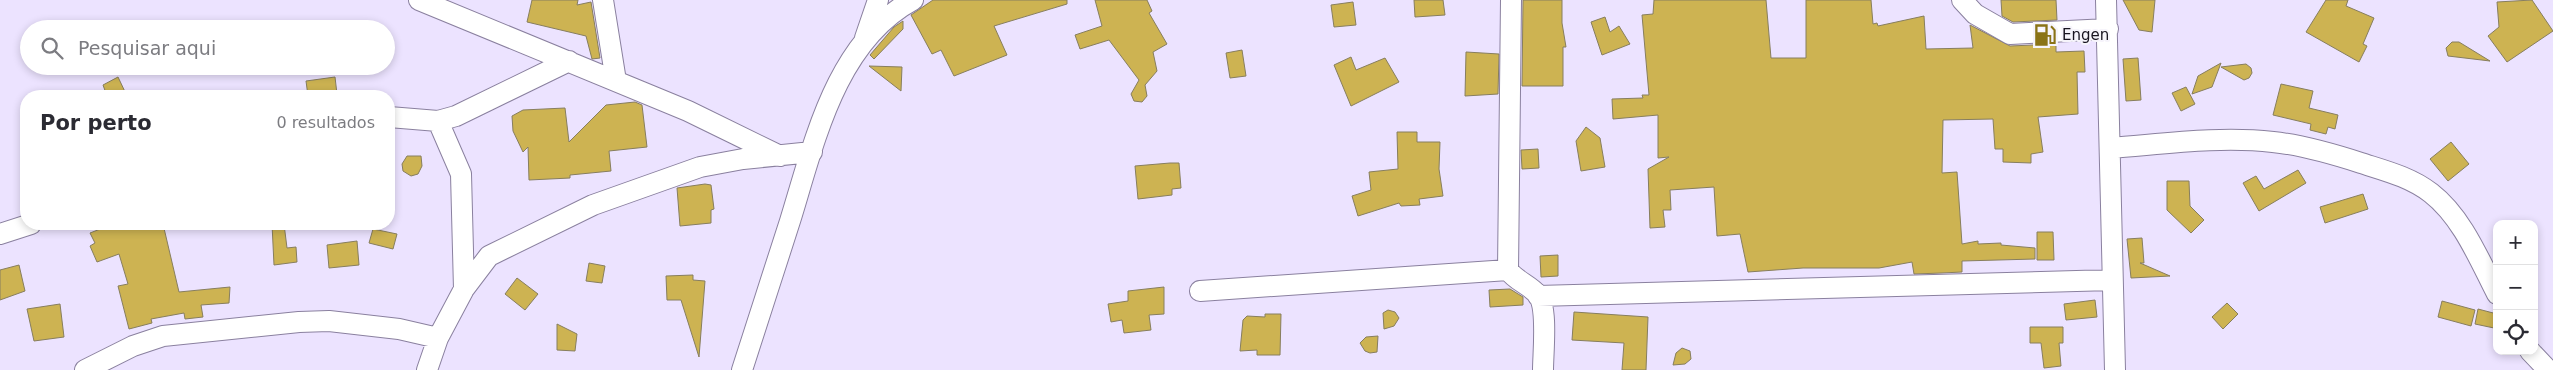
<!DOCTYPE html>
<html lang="pt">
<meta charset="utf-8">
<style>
:root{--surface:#fff;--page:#f2f2f3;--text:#2b2b33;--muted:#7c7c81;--line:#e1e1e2}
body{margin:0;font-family:"DejaVu Sans",sans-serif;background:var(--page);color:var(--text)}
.controls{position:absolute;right:15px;bottom:15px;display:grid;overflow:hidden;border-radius:10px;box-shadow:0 2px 8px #0003}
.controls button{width:45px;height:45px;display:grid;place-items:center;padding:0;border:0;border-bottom:1px solid var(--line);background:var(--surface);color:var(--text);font:25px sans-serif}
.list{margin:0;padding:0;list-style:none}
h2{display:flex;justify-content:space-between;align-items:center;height:65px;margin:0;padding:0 20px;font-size:21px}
h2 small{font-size:16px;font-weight:400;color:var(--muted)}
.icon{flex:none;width:28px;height:28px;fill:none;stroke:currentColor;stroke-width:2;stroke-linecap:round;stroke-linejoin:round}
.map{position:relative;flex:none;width:2553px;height:370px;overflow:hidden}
.search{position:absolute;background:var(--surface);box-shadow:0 2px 8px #0003;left:20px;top:20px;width:375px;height:55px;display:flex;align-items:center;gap:12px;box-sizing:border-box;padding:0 18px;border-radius:28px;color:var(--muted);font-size:19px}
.panel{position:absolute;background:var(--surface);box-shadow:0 2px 8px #0003;left:20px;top:90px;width:375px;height:140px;border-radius:20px}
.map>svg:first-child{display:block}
</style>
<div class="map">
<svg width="2553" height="370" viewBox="0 0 2553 370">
<rect width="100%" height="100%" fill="#ece3ff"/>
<path fill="#cdb352" stroke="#877e5e" d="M532 0H578L577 5 591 2 600 58 592 59 586 36 527 22Z
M933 0H1067V4L994 26 1007 55 954 76 941 50 932 54 911 15Z
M1095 0H1147L1152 11 1149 13 1167 44 1153 52 1157 71 1145 85 1147 96 1142 102 1134 101 1131 94 1139 80 1109 40 1080 49 1075 35 1102 26Z
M1414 0H1443L1445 15 1415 17Z
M1523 0H1562V23L1566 47H1563V86H1522Z
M1654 0H1766L1771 58H1806V0H1871L1873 24 1877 23 1878 26 1924 16 1926 49 1973 48 1970 25 2010 46 2056 44V52L2084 51 2085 72H2077L2078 114 2038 117 2043 152 2031 154V163L2003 162V149H1995L1993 119 1943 120 1942 173 1957 172 1962 244 1978 241V244L2001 243V245L2035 248V259L1962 261V272L1942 273 1914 274 1912 262 1879 268H1803L1748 272 1740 234 1717 236 1714 187 1670 190 1671 210H1663L1665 227 1650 228 1648 169 1669 157 1658 158V115L1613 119 1612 99 1643 98 1642 95H1649L1642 15 1653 14Z
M2001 0H2056L2057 20 2013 22 2002 16Z
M2123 0H2155L2152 32 2139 30Z
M2326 0H2348L2346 6 2374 18 2363 44 2367 46 2359 62 2306 32Z
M2532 0 2553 31 2507 62 2488 36 2499 27 2497 2Z
M1353 2 1356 25 1334 27 1331 5Z
M1605 17 1610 32 1619 26 1630 44 1602 55 1591 22Z
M903 21V29L874 59 870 55 894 27Z
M2452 42H2459L2490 61 2448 56 2446 48Z
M1242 50 1246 76 1230 78 1226 53Z
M1466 52 1499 54 1498 94 1465 96Z
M1351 57 1356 70 1385 58 1399 82 1351 106 1334 65Z
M2138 58 2141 100 2126 101 2123 59Z
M2221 63 2212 87 2192 94 2198 76Z
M2246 64 2251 68 2252 73 2249 78 2244 80 2221 67Z
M869 66 902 67 901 91Z
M118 77 127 96H107L103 85Z
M335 77 337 94 308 96 306 81Z
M2281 84 2313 91 2309 108 2338 115 2335 129 2328 127 2326 134 2310 130 2311 124 2273 115Z
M2186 87 2195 104 2181 111 2172 93Z
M635 102 642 105 647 147 609 151 611 171 570 175V178L529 180 528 147 523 152 513 131 512 116 523 110 565 108 569 142 606 105Z
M1586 127 1600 138 1605 167 1581 171 1576 141Z
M1397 132H1417V142H1440L1439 169 1443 196 1419 199 1420 205 1401 206 1399 203 1358 216 1352 196 1371 190 1369 172 1398 169Z
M2451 142 2469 164 2448 181 2430 159Z
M1538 149 1539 168 1522 169 1521 150Z
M407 156H421L422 166 418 174 411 176 403 171 402 164Z
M1170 163H1179L1181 188 1172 189V195L1138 199 1135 166Z
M2298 170 2306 183 2259 211 2243 183 2256 176 2264 189Z
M2167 181H2189L2190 206 2204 220 2191 233 2167 210Z
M705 184 711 185 714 209 711 210V223L680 226 677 188Z
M2363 194 2368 209 2325 223 2320 207Z
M113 224H163L179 292 230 287 229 303 201 305 203 317 185 319 184 313 151 319 152 323 129 329 118 286 128 284 119 254 97 262 90 246 95 243 90 233Z
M272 224H284L287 248 296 247 297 262 274 265Z
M373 229 397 234 393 249 369 243Z
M2037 232H2053L2054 260H2037Z
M2142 238 2144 263H2140L2170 276 2131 278 2127 239Z
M357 241 359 265 329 268 327 245Z
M1558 255V276L1541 277 1540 256Z
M589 263 605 266 602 283 586 281Z
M19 265 25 291 0 300V270Z
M693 275V280L705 281 699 357 681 300H667L666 276Z
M517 278 538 294 525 310 505 294Z
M1164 287V314L1149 315 1151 330 1124 333 1122 320 1111 322 1108 304 1128 301V291Z
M1510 289 1523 297V305L1490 307 1489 290Z
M2095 300 2097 317 2066 320 2064 304Z
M2442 301 2475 310 2471 326 2438 317Z
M2227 303 2238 314 2223 329 2212 317Z
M60 304 64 337 34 341 27 309Z
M2478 309 2497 314 2494 328 2475 324Z
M1388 310 1395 312 1399 318 1394 326 1384 329 1383 313Z
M1574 312 1648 317 1646 370H1622L1624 343 1572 340Z
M1265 314H1281L1280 355H1257V350L1240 351 1243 320 1247 316 1265 317Z
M557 324 577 334 575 351 557 350Z
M2030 327H2063V343H2059L2061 366 2044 368 2041 343H2030Z
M1378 336 1377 352 1370 353 1365 351 1360 343 1366 337Z
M1682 348 1690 351 1691 359 1685 364 1673 365 1676 353Z"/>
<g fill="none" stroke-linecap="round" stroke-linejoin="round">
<defs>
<path id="minor" d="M419 0 688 111 780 156
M603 0 616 81
M1511 0 1508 270C1516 281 1530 285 1538 295 1548 308 1543 353 1543 370
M1962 0 1975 14 2010 34 2108 29
M2106 0 2115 370
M865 38 878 0
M389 117 438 121 461 174 464 289
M438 121 456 116 569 61
M2110 148C2164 144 2219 136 2273 142 2303 145 2333 154 2361 163 2386 171 2410 177 2431 193 2462 217 2479 259 2497 294
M0 234 31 224
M1200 291 1508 270
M1538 296 2112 280
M2530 351 2548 370
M85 370 133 346 163 336 299 322 329 321 399 329 438 338
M427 370 438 338 464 289 489 256 593 205 700 167 743 159 812 152
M742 370C758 320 774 271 790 221 814 144 835 42 913 0"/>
</defs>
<use href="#minor" stroke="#8a809f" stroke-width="22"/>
<use href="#minor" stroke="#fff" stroke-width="20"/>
</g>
<defs>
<symbol id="fuel-bare" viewBox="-9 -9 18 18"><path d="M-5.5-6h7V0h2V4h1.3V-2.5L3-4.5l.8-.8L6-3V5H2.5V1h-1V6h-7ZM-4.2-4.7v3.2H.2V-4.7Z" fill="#8a7316" stroke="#f6f4fb" stroke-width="2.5" paint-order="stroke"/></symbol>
</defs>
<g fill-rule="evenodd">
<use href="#fuel-bare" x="2029" y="19" width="32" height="32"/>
</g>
<g text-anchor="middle" stroke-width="4" stroke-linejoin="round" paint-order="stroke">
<g font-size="15" fill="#17131f" stroke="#f6f4fb" text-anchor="start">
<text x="2062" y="40">Engen</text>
</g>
</g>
</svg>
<div class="controls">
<button>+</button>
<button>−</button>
<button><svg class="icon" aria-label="locate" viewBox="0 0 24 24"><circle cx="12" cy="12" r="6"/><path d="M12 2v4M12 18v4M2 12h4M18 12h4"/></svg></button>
</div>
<div class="search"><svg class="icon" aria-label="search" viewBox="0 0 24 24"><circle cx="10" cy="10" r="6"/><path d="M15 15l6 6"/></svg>Pesquisar aqui</div>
<section class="panel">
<h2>Por perto<small>0 resultados</small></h2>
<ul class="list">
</ul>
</section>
</div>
